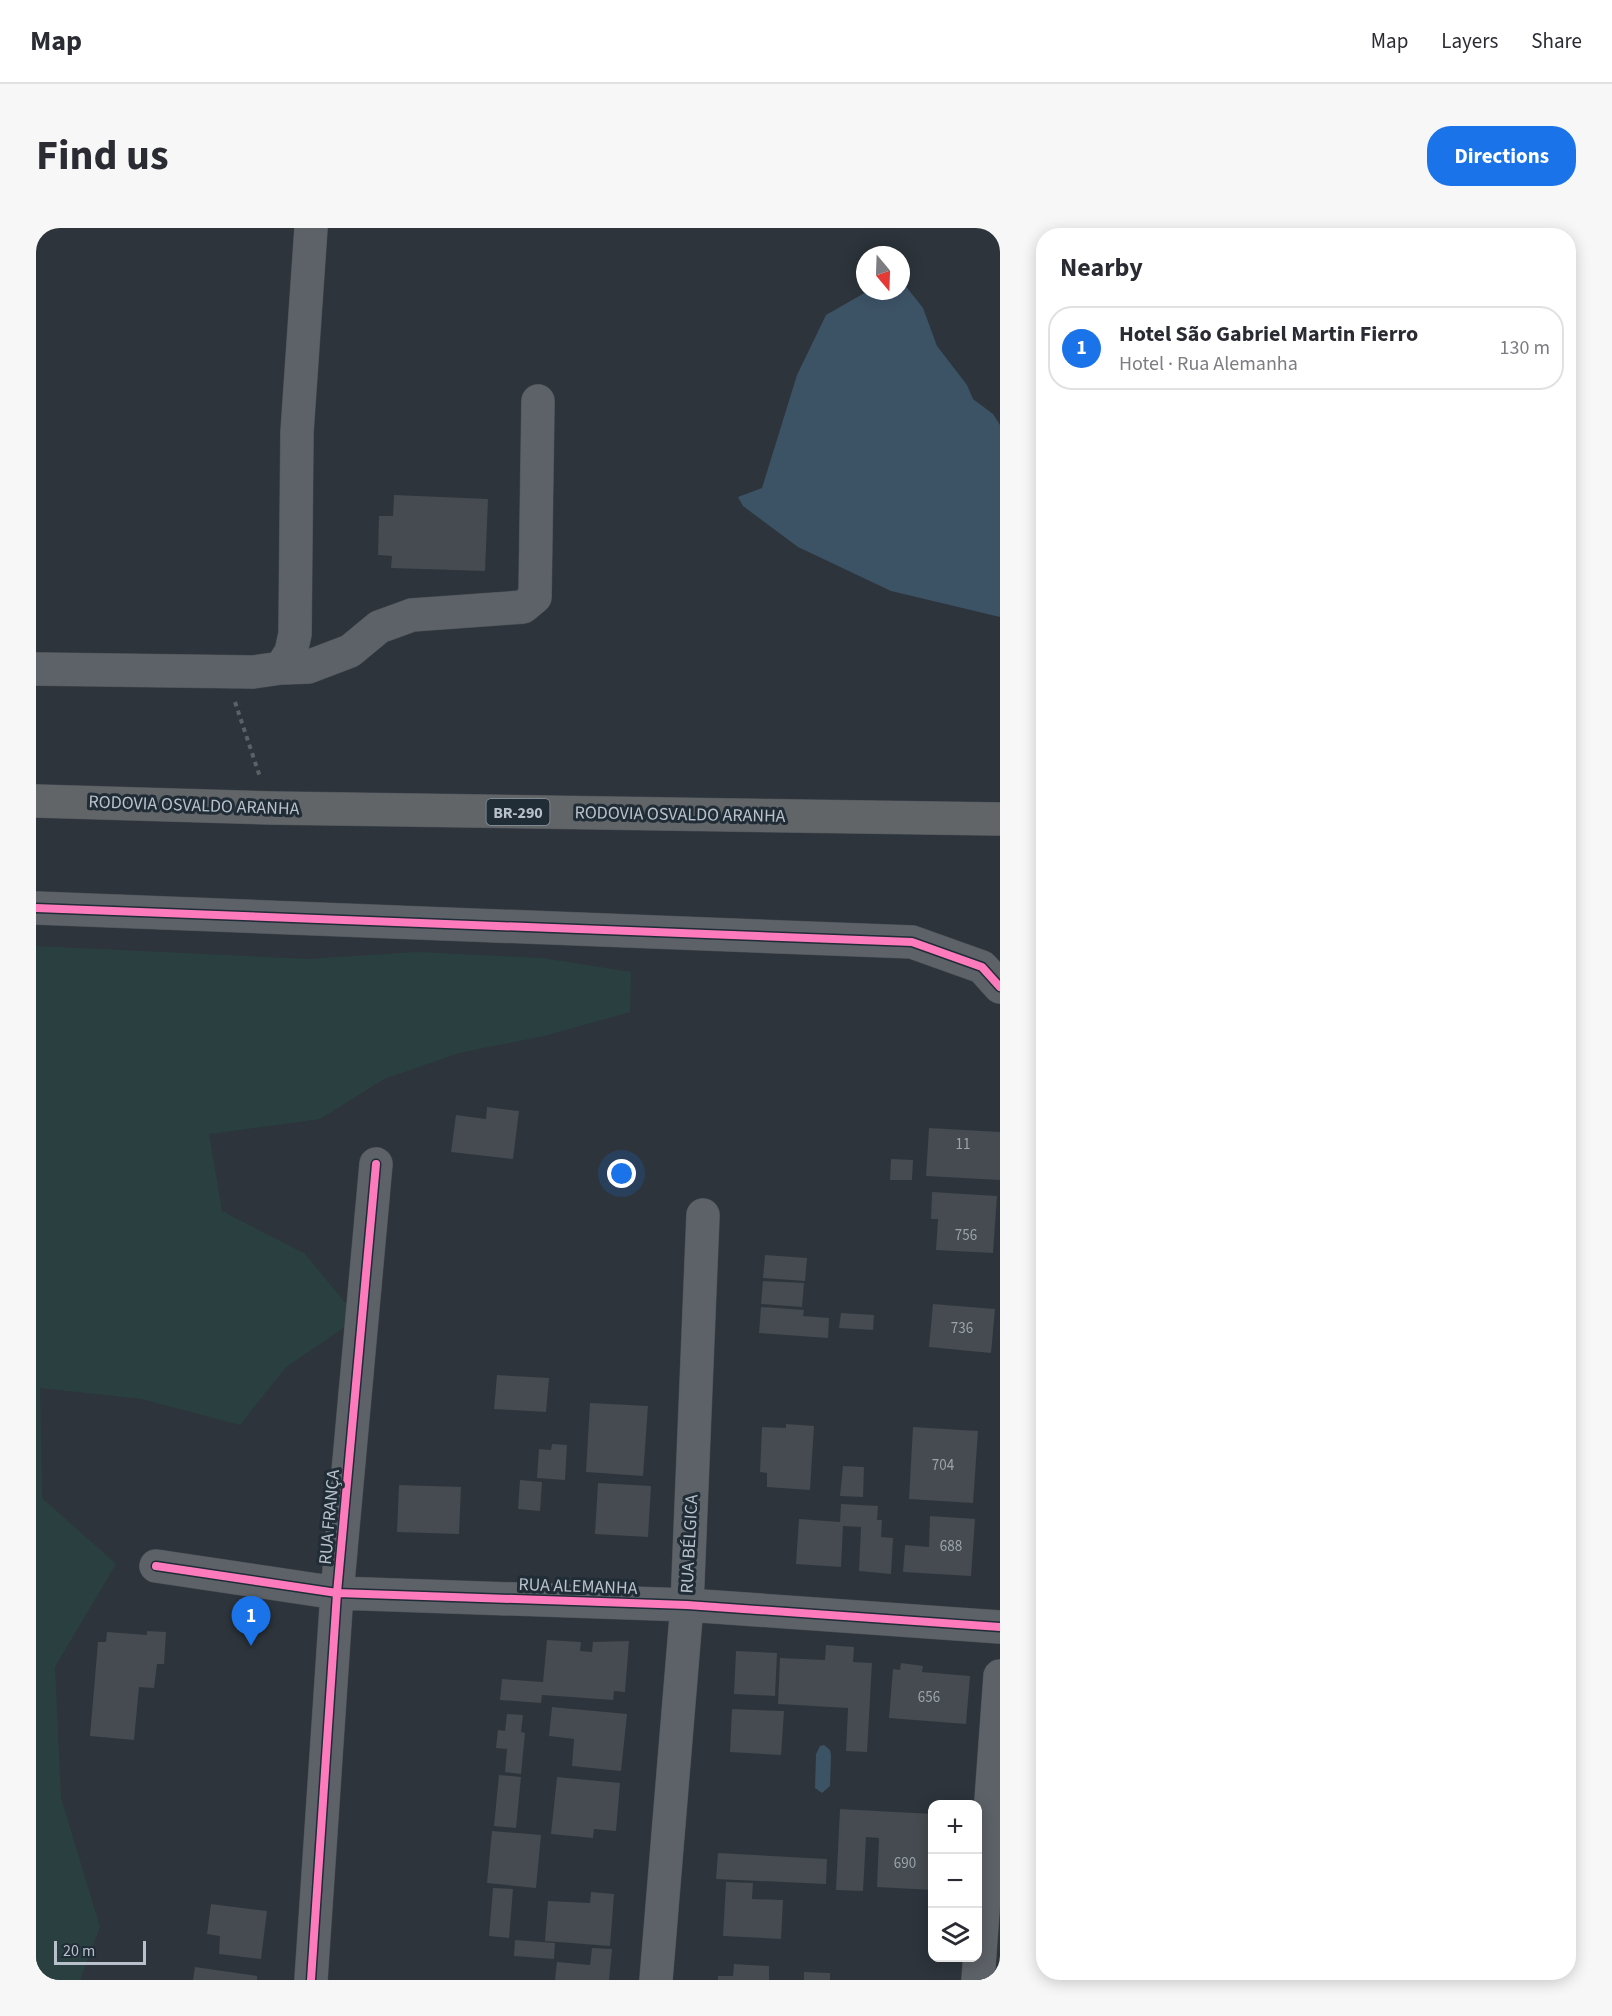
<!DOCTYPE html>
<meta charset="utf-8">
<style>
:root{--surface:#fff;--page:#f7f7f7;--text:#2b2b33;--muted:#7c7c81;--line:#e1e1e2;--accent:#1a73e8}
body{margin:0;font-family:"Source Sans 3",sans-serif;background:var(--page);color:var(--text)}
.controls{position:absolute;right:18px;bottom:18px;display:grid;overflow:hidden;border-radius:12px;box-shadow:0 3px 15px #0003}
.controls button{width:54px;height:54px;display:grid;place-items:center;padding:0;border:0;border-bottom:2px solid var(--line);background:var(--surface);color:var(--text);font:30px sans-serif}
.compass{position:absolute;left:820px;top:18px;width:54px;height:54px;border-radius:50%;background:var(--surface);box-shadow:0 3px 15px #0003;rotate:161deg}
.scale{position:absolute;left:18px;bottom:15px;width:92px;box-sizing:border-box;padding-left:6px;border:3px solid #b8c1cb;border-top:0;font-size:16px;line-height:21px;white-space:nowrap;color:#b8c1cb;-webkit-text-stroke:4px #202c36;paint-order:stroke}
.you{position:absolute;left:586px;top:946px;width:21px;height:21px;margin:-15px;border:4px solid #fff;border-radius:50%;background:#1a73e8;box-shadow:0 0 0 9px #1a73e833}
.badge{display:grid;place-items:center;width:39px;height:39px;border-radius:50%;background:var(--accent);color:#fff;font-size:20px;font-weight:700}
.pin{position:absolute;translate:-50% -50px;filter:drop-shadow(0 2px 3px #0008)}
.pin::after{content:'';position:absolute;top:32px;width:21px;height:18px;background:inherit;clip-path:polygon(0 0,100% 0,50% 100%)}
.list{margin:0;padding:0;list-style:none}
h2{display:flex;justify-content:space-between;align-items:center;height:78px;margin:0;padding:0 24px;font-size:26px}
h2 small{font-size:20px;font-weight:400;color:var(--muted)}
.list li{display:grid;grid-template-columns:39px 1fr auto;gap:18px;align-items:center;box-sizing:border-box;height:84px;margin:0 12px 12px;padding:0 12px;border:2px solid var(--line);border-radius:24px}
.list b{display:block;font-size:22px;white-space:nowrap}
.list p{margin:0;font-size:20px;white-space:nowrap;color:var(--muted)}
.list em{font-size:20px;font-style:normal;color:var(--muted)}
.icon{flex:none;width:33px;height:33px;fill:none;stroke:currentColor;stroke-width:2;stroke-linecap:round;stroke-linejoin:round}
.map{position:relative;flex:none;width:964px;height:1752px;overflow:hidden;border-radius:24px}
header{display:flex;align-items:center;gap:36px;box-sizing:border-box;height:84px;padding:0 30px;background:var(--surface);border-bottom:2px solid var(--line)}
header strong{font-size:28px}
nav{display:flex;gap:33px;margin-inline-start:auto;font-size:21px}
.intro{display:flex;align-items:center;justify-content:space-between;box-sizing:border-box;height:144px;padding:0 36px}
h1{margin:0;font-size:42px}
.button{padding:15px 27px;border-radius:24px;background:var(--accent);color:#fff;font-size:21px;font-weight:700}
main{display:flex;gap:36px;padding:0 36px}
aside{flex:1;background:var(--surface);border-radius:24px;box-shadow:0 3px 15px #0003}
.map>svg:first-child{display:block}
</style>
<header>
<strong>Map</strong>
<nav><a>Map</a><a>Layers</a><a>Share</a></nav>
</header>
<div class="intro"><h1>Find us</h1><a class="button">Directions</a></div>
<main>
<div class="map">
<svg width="964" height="1752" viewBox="0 0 964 1752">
<rect width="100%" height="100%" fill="#2d343b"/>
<path fill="#2a4040" d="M0 718 273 731 380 724 506 730 595 744 594 784 508 808 423 825 348 851 284 891 173 906 186 983 269 1026 322 1090 250 1139 204 1197 106 1171 4 1160 6 1270 80 1336 19 1439 25 1570 64 1699 44 1752H0Z"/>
<path fill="#3c5265" d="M865 52 887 80 901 118 931 157 937 171 957 186 964 197V389L855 363 762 319 707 278 702 269 726 260 761 147 790 87 832 63H865Z
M788 1517 794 1522 795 1527 794 1558 786 1565 779 1560 780 1526 784 1518Z"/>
<path fill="#454b50" d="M358 267 452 271 449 343 355 340 356 328 342 327 343 288H357Z
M451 879 483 883 477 931 415 924 420 887 450 891Z
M893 900 964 904V952L890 948Z
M855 931 877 932 876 952H854Z
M896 964 961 968 957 1025 900 1022 902 991H895Z
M729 1027 771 1030 769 1053 727 1050Z
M727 1053 768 1055 766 1079 725 1076Z
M897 1076 959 1081 955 1125 893 1119Z
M725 1079 768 1082 767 1088 793 1090 792 1110 723 1105Z
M805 1085 838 1087 837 1102 803 1100Z
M461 1147 513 1150 510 1184 458 1181Z
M554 1175 612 1178 607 1248 550 1244Z
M750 1196 778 1198 774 1262 731 1259V1245L724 1244 726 1199 750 1200Z
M877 1199 942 1203 937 1275 873 1271Z
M516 1216 531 1217 529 1252 501 1250 503 1221 515 1222Z
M807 1238 828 1239 827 1269 804 1268Z
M484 1252 506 1254 504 1283 482 1281Z
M562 1255 615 1258 612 1309 559 1306Z
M363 1257 425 1259 423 1306 361 1304Z
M805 1276 842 1278 841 1292H846L845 1309 857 1310 855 1346 823 1343 825 1299 807 1298 805 1339 760 1336 763 1291 804 1294Z
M894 1288 939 1291 935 1348 867 1344 869 1317 893 1319Z
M111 1403 130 1404 128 1436H121L118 1460 103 1459 98 1512 54 1508 62 1414H70L71 1404 111 1407Z
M511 1412 545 1414 544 1423 556 1424 557 1414 593 1413 589 1464 578 1463 577 1472 506 1467 505 1475 464 1472 466 1451 507 1454Z
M790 1417 818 1419 817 1434 836 1435 831 1524 810 1523 812 1480 742 1476 744 1430 789 1432Z
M700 1423 741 1425 739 1468 698 1466Z
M865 1435 887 1438 886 1444 934 1448 930 1496 853 1490 857 1441 864 1442Z
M516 1479 591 1486 585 1543 536 1538 538 1511 513 1508Z
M696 1481 748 1483 745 1527 694 1524Z
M471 1486 487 1487 485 1504 489 1505 485 1546 469 1544 471 1521 460 1520 462 1502 469 1503Z
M463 1547 485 1549 480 1600 458 1598Z
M521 1549 584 1555 580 1603 558 1601 557 1610 515 1606Z
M804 1581 897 1586V1662L841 1659 843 1610 830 1609 827 1663 800 1662Z
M456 1603 505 1607 500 1660 451 1655Z
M682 1625 791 1631 790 1656 680 1651Z
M690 1654 717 1655 716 1671 747 1672 745 1711 687 1708Z
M457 1660 477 1661 473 1710 453 1708Z
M555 1664 578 1666 574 1718 509 1713 512 1673 554 1675Z
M175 1676 231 1683 225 1731 183 1726 184 1708 171 1706Z
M479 1712 519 1715 518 1731 478 1728Z
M556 1720 576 1721 573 1752H519L521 1734 554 1737Z
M698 1736 733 1738V1752H682V1748H697Z
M159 1739 221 1748V1752H157Z
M768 1744 794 1745V1752H768Z"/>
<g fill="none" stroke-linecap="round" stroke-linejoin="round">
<defs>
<path id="minor" d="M245 440 272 439 314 423 343 399 376 387 487 379 499 369 502 173
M0 441 217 444 245 440 255 424 259 406 261 204 275 0
M0 680 876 714 946 739 964 759
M120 1338 301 1365 651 1377 964 1399
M275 1752 301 1365 340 936
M620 1752 651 1377 667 987
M942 1752 964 1448"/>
<path id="highway" d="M0 573 236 580 964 591"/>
</defs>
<use href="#minor" stroke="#4b5055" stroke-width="34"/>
<use href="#highway" stroke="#4a5057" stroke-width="34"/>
<path stroke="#5b6165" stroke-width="4" stroke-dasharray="4.5 4.5" stroke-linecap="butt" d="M199 474 224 549"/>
<use href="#minor" stroke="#5d6268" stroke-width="33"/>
<use href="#highway" stroke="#626568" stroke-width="33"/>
<defs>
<path id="cycleway" d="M0 680 876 714 946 739 964 759
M120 1338 301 1365 651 1377 964 1399
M275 1752 301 1365 340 936"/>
</defs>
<use href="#cycleway" stroke="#202c36" stroke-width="11"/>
<use href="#cycleway" stroke="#fd7abc" stroke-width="8"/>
</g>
<g text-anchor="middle" stroke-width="6" stroke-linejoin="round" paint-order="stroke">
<g font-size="15" fill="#9ba4ac">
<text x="927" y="921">11</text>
<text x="930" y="1012">756</text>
<text x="926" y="1105">736</text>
<text x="907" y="1242">704</text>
<text x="915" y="1323">688</text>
<text x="893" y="1474">656</text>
<text x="869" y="1640">690</text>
</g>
<rect fill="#202c36" stroke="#8a949e" stroke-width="1.5" x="450.5" y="571" width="63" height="26" rx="4.5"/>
<g font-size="16" font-weight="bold" fill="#b8c1cb">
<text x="482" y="590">BR-290</text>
</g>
<g font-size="18" fill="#b8c1cb" stroke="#202c36">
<text transform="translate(158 577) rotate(2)" y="6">RODOVIA OSVALDO ARANHA</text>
<text transform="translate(644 586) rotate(1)" y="6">RODOVIA OSVALDO ARANHA</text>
<text transform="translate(293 1289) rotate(-85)" y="6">RUA FRANÇA</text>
<text transform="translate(653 1316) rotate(-87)" y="6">RUA BÉLGICA</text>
<text transform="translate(542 1358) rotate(2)" y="6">RUA ALEMANHA</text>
</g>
</g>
</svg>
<div class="controls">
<button>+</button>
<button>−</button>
<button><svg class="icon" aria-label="layers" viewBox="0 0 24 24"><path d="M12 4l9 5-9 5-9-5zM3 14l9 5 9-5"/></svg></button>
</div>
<svg class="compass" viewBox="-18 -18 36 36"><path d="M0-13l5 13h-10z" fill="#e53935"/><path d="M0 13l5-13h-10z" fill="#7c7c81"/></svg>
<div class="scale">20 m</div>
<div class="you"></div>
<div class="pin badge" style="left:215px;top:1418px">1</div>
</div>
<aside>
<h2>Nearby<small></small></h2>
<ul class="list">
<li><span class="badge">1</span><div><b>Hotel São Gabriel Martin Fierro</b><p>Hotel · Rua Alemanha</p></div><em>130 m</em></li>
</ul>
</aside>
</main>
